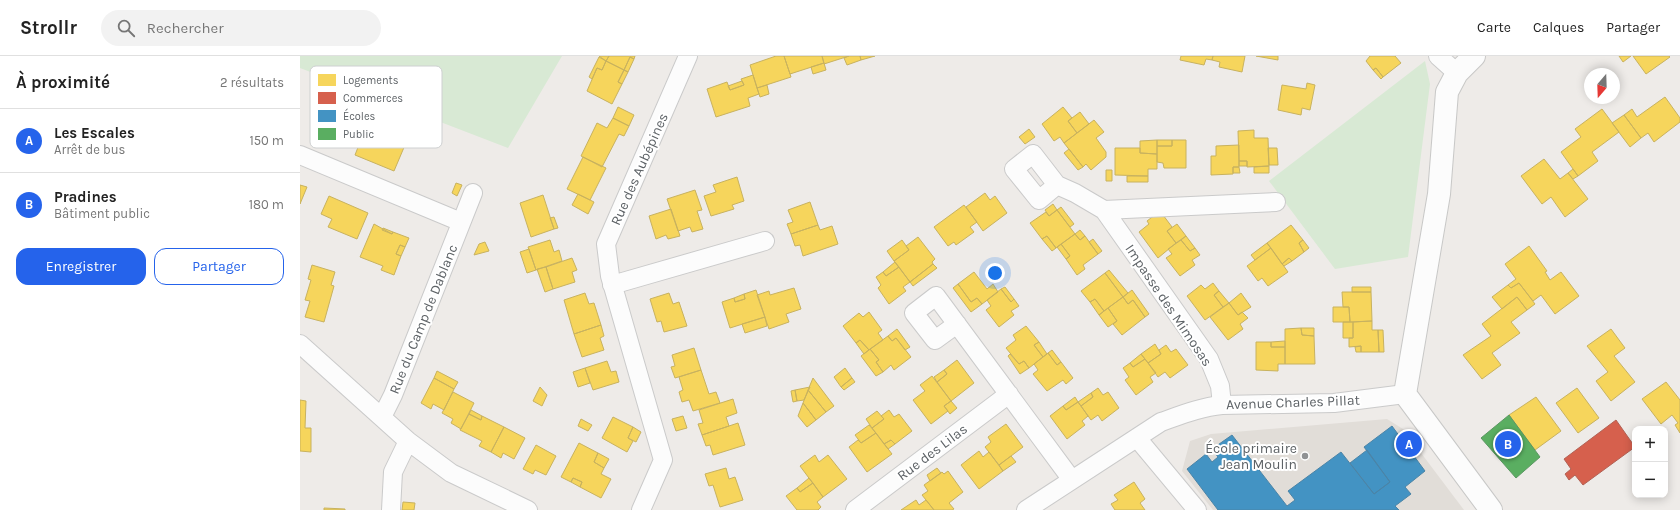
<!DOCTYPE html>
<html lang="fr">
<meta charset="utf-8">
<style>
:root{--surface:#fff;--page:#f2f2f2;--text:#222;--muted:#767676;--line:#e0e0e0;--accent:#2563eb}
body{margin:0;font-family:Karla,sans-serif;background:var(--page);color:var(--text)}
.controls{position:absolute;right:12px;bottom:12px;display:grid;overflow:hidden;border-radius:8px;box-shadow:0 2px 10px #0003}
.controls button{width:36px;height:36px;display:grid;place-items:center;padding:0;border:0;border-bottom:1px solid var(--line);background:var(--surface);color:var(--text);font:20px sans-serif}
.compass{position:absolute;left:1284px;top:12px;width:36px;height:36px;border-radius:50%;background:var(--surface);box-shadow:0 2px 10px #0003;rotate:199deg}
.you{position:absolute;left:695px;top:217px;width:14px;height:14px;margin:-10px;border:3px solid #fff;border-radius:50%;background:#1a73e8;box-shadow:0 0 0 6px #1a73e833}
.badge{display:grid;place-items:center;width:26px;height:26px;border-radius:50%;background:var(--accent);color:#fff;font-size:13px;font-weight:700}
.pin{position:absolute;translate:-50% -50%;border:2px solid #fff;box-shadow:0 1px 4px #0006}
.list{margin:0;padding:0;list-style:none}
h2{display:flex;justify-content:space-between;align-items:center;height:52px;margin:0;padding:0 16px;font-size:17px}
h2 small{font-size:13px;font-weight:400;color:var(--muted)}
.list li{display:grid;grid-template-columns:26px 1fr auto;gap:12px;align-items:center;box-sizing:border-box;height:64px;padding:0 16px;border-top:1px solid var(--line)}
.list b{display:block;font-size:15px;white-space:nowrap}
.list p{margin:0;font-size:13px;white-space:nowrap;color:var(--muted)}
.list em{font-size:13px;font-style:normal;color:var(--muted)}
.actions{display:flex;gap:8px;padding:12px 16px}
.actions a{flex:1;padding:9px 0;border:1px solid var(--accent);border-radius:12px;text-align:center;font-size:14px;color:var(--accent)}
.actions .main{background:var(--accent);color:#fff}
.icon{flex:none;width:22px;height:22px;fill:none;stroke:currentColor;stroke-width:2;stroke-linecap:round;stroke-linejoin:round}
.map{position:relative;flex:none;width:1380px;height:454px;overflow:hidden}
header{display:flex;align-items:center;gap:24px;box-sizing:border-box;height:56px;padding:0 20px;background:var(--surface);border-bottom:1px solid var(--line)}
header strong{font-size:19px}
nav{display:flex;gap:22px;margin-inline-start:auto;font-size:14px}
.search{width:280px;height:36px;background:var(--page);display:flex;align-items:center;gap:10px;box-sizing:border-box;padding:0 14px;border-radius:22px;color:var(--muted);font-size:15px}
main{display:flex}
aside{flex:1;background:var(--surface)}
.map>svg:first-child{display:block}
</style>
<header>
<strong>Strollr</strong>
<div class="search"><svg class="icon" aria-label="search" viewBox="0 0 24 24"><circle cx="10" cy="10" r="6"/><path d="M15 15l6 6"/></svg>Rechercher</div>
<nav><a>Carte</a><a>Calques</a><a>Partager</a></nav>
</header>
<main>
<aside>
<h2>À proximité<small>2 résultats</small></h2>
<ul class="list">
<li><span class="badge">A</span><div><b>Les Escales</b><p>Arrêt de bus</p></div><em>150 m</em></li>
<li><span class="badge">B</span><div><b>Pradines</b><p>Bâtiment public</p></div><em>180 m</em></li>
</ul>
<div class="actions"><a class="main">Enregistrer</a><a>Partager</a></div>
</aside>
<div class="map">
<svg width="1380" height="454" viewBox="0 0 1380 454">
<rect width="100%" height="100%" fill="#eeebe8"/>
<path fill="#e1ddd8" d="M1087 363 1103 373 1164 454H913L882 415 890 385 911 378Z"/>
<path fill="#d8e9d4" d="M0 0H262L208 92 0 12Z
M1125 5 1130 28 1108 201 1035 213 969 125Z"/>
<path fill="#f6d55c" stroke="#c8b25f" d="M299 0H309L306 5Z
M309 0H335L334 3 330 1 324 14 306 5Z
M484 0H522L524 7 490 18Z
M484 0 491 21 457 32 450 9 476 0Z
M522 0H549L524 8Z
M549 0H560L561 4 547 9 544 2Z
M560 0H575L561 4Z
M881 0H913L912 4 906 3 904 9 880 4Z
M913 0H945L942 16 919 11 920 6 912 4Z
M956 0H978V4Z
M1070 0H1095L1101 7 1083 21 1076 12 1073 14 1066 5Z
M1319 0H1331L1323 6Z
M1333 0H1369L1370 1 1346 18Z
M299 1 306 5 302 14 297 12 292 23 289 21Z
M330 1 334 3 328 16 324 14Z
M306 5 324 14 318 26 322 28 312 48 287 35 297 12 302 14Z
M524 7 526 14 513 18 511 11Z
M1076 12 1083 21 1081 23 1073 14Z
M324 14 328 16 322 28 318 26Z
M453 19 459 38 448 42 450 50 416 61 407 33 427 26 430 34 444 29 441 23Z
M442 25 444 29 430 34 428 30Z
M1007 27 1015 29 1010 54 1002 52 1001 59 978 54 982 29 1006 33Z
M467 29 469 38 460 41 457 32Z
M1365 41 1380 62V66L1354 86 1348 77 1341 82 1324 59 1332 53 1337 61Z
M318 51 334 59 329 70 313 62Z
M763 51 772 62 768 65 777 77 764 87 760 81 754 85 742 68Z
M1302 53 1319 76 1292 96 1298 105 1278 120 1261 96 1281 81 1275 73Z
M780 56 789 68 777 77 768 65Z
M1324 59 1341 82 1330 91 1312 67Z
M313 62 329 70 324 80 319 78 302 111 281 100 297 67 307 72Z
M794 64 804 76 796 82 806 96V101L791 114 786 108 783 111 764 87Z
M729 73 735 81 725 88 719 81Z
M954 74V82H968L969 110 947 111V105H939L938 75Z
M76 77 105 89 94 115 55 99 62 81 73 85Z
M857 84H872V90H857Z
M857 84V98L840 97V85Z
M872 84H886V112H864L863 107 857 106V90H872Z
M939 89V111H933V118L911 119V100H916V90Z
M815 92H840V97L857 98V113H848V120L815 119Z
M968 92H977L978 109H969Z
M769 93 783 111 778 114 764 97Z
M283 101 306 112 290 144 267 133Z
M1244 103 1260 123 1268 117 1288 143 1265 161 1251 141 1242 148 1221 120Z
M939 105H947V110H939Z
M969 110V117H954V111Z
M933 111H939L940 117H933Z
M1273 113 1278 120 1273 123 1268 117Z
M806 114H812V125H806Z
M827 120H848V126H827Z
M437 121 444 145 432 149 434 153 411 160 404 140 416 136 413 129Z
M156 127 162 129 157 140 152 137Z
M0 129 7 131 0 148Z
M395 134 402 154 397 155 403 173 392 176 390 171 378 175 367 143Z
M685 137 690 144 695 140 707 157 683 175 666 151Z
M278 138 294 146 288 158 272 149Z
M243 139 254 173 231 181 220 147Z
M29 140 68 157 57 183 28 171 32 163 21 158Z
M510 146 518 169 491 178 487 168 493 166 488 154Z
M753 148 757 154 749 160 745 154Z
M664 149 677 166 670 171 674 176 656 189 654 186 648 190 634 171Z
M761 151 774 168 770 171 757 154Z
M371 153 380 180 368 183 366 179 356 183 349 160Z
M757 154 775 178 756 192 747 180 742 183 730 167 746 156 749 160Z
M860 155 872 171 867 175 876 187 858 202 839 176 849 168 847 165Z
M254 161 258 172 254 173 250 162Z
M74 168 92 178 93 176 109 182 105 191 100 189 96 198 101 200 94 219 81 214 83 210 60 201Z
M877 168 886 180 876 187 867 175Z
M518 169 520 174 532 170 538 188 503 200 500 189 495 190 491 178Z
M991 169 1003 184 999 187 1004 196 992 205 989 202 982 208 967 187Z
M83 172 93 176 92 178 82 174Z
M780 174 785 180 780 184 775 178Z
M775 178 780 184 785 180 798 198 783 209 785 213 777 219 766 203 770 200 761 188Z
M747 180 756 192 752 195 742 183Z
M886 180 895 192 890 195 881 184Z
M618 181 635 203 632 206 633 208 610 226 594 205 609 194 606 190Z
M793 183 802 195 798 198 789 186Z
M250 184 254 196 259 194 262 205 236 214 228 191Z
M602 184 609 194 594 205 587 195Z
M881 184 890 195 895 192 900 199 892 204 895 209 880 220 866 202 872 198 868 193Z
M1003 184 1009 192 1004 196 999 187Z
M185 186 189 195 174 199 179 188Z
M967 187 971 192 955 204 951 199Z
M761 188 770 200 766 203 757 191Z
M100 189 105 191 101 200 96 198Z
M1229 190 1247 215 1245 216 1250 224 1261 216 1279 240 1255 258 1241 239 1233 245 1219 227 1211 232 1208 229 1216 223 1205 208Z
M971 192 988 216 968 230 962 222 958 225 947 210Z
M229 193 236 214 227 217 220 196Z
M272 202 277 214 272 216 275 226 253 233 246 211Z
M989 202 992 205 984 210 982 208Z
M595 206 599 211 586 220 583 216Z
M633 208 637 212 613 230 610 226Z
M12 209 35 216 31 229 34 230 24 266 5 261 10 245 5 244 11 224 8 223Z
M246 211 253 233 245 236 237 213Z
M599 211 610 226 603 231 606 235 589 248 578 232 581 229 576 221 583 216 586 220Z
M809 214 828 237 823 241 805 217Z
M674 216 687 233 693 228 698 236 682 248 677 242 671 246 658 228Z
M805 217 823 241 804 255 795 243 790 246 781 235Z
M913 227 919 235 914 239 923 251 905 264 887 240 901 229 905 233Z
M1219 227 1235 248 1227 254 1217 241 1202 253 1192 241 1208 229 1211 232Z
M658 228 671 246 677 242 682 248 671 256 653 232Z
M705 231 714 243 711 246 701 233Z
M1052 231H1071V236H1052Z
M494 232 501 253 486 258 489 266 469 273 457 239 469 235 470 239Z
M701 233 711 246 714 243 719 250 711 255 714 259 699 271 686 254 691 250 687 244Z
M456 234 465 261 430 272 422 246 434 242 435 246 445 243 444 238Z
M832 234 849 258 845 261 833 244 828 248 823 241Z
M919 235 929 247 923 251 914 239Z
M1042 236H1071L1072 265 1050 266 1049 251H1043Z
M285 237 289 248 294 247 301 269 274 278 264 244Z
M369 237 373 248 379 246 387 270 364 276 361 265 357 266 350 243Z
M941 237 951 251 938 259 929 247Z
M444 238 445 243 435 246 434 242Z
M823 241 828 248 833 244 845 261 822 279 813 268 817 265 808 252Z
M1217 241 1227 254 1211 266 1220 277 1192 297 1201 309 1182 323 1163 299 1191 280 1182 268Z
M795 243 804 255 799 259 790 246Z
M929 247 938 259 942 256 948 262 940 268 943 273 928 284 910 261Z
M1033 251H1049L1050 266H1033Z
M808 252 817 265 808 271 799 259Z
M569 256 582 274 578 277 583 284 569 294 560 284 556 287 543 270 559 257 563 261Z
M465 261 467 270 445 277 442 268Z
M1072 265V274H1078L1079 296H1061V290L1049 291V282H1053V266Z
M1043 266H1053V282H1043Z
M301 269 304 280 300 282 304 294 282 301 274 278Z
M726 270 739 286 734 289 743 301 729 312 724 305 719 308 706 292 716 284 713 279Z
M1001 272 1002 279 1014 280 1015 308H985V273Z
M1001 272H1014V280L1002 279Z
M597 273 610 291 605 294 596 282 592 285 588 280Z
M1311 273 1325 292 1314 300 1335 326 1311 345 1296 325 1308 316 1287 290Z
M1078 274H1083L1084 296H1079Z
M588 280 592 285 596 282 611 301 594 314 591 309 583 316 576 306 579 304 570 293Z
M560 284 569 294 564 298 556 287Z
M985 285V291H971V286Z
M739 286 747 298 743 301 734 289Z
M956 286H971V291H985V308H978V315L956 314Z
M855 288 861 298 848 307 841 298Z
M866 289 871 296 876 293 888 309 870 322 865 316 858 321 848 307 861 298 859 294Z
M1061 290V296H1056L1055 291Z
M394 292 401 314 375 322 371 311 375 310 372 299Z
M570 293 579 304 576 306 583 316 576 320 561 300Z
M752 294 761 306 757 309 748 297Z
M748 297 757 309 761 306 773 322 766 328 763 324 747 335 733 318 738 314 734 308Z
M710 298 719 308 724 305 729 312 720 318 708 300Z
M841 298 845 303 833 311 830 307Z
M845 303 856 317 850 321 853 326 836 339 825 324 829 321 823 312 830 307 833 311Z
M657 304 674 327 651 345 637 326 647 318 644 314Z
M307 305 311 316 316 315 319 326 293 334 285 312Z
M285 312 290 327 278 331 273 316Z
M545 312 552 322 541 331 534 321Z
M401 314 409 338 416 336 420 347 393 355 389 344 382 346 379 336 383 334 379 321Z
M644 314 647 318 637 326 634 321Z
M137 315 158 326 154 333 134 322Z
M632 320 651 345 644 350 648 355 631 368 613 344 625 335 620 329Z
M134 322 154 333 144 354 133 348 131 353 121 347Z
M513 322 534 350 526 356 508 334Z
M552 322 555 326 544 334 541 331Z
M1366 326 1380 344V377L1375 369 1378 367 1372 359 1361 368 1342 343Z
M240 331 247 339 242 350 233 345Z
M510 331 504 344 497 345 495 334Z
M798 332 803 339 808 336 819 352 802 365 798 359 791 364 781 350 793 341 791 337Z
M1277 332 1299 362 1278 377 1256 347Z
M495 334 497 345 493 346 491 335Z
M508 334 526 356 516 364 503 347Z
M153 336 174 347 161 373 151 367 153 363 142 357Z
M791 337 793 341 781 350 778 346Z
M775 341 778 346 766 354 763 350Z
M1236 341 1261 375 1235 394 1209 359Z
M433 343 437 357 426 361 429 370 402 379 398 368 403 367 399 354Z
M0 344 6 345 5 372H11V396L0 395Z
M651 345 657 352 650 358 644 350Z
M778 346 788 360 782 365 785 369 767 383 750 360 763 350 766 354Z
M503 347 516 364 507 371 498 360Z
M171 354 182 360 181 364 169 358Z
M589 354 594 361 599 358 612 375 595 388 591 384 584 388 572 372 584 363 581 360Z
M577 355 584 363 572 372 566 363Z
M169 358 181 364 182 360 204 371 191 396 179 390 182 385 160 374Z
M383 360 387 372 376 375 372 363Z
M313 361 333 371 328 382 333 385 327 396 302 382Z
M281 363 292 369 288 375 278 370Z
M438 367 445 389 413 399 410 389 406 390 402 379Z
M706 368 723 391 699 409 685 391 691 386 688 381Z
M569 369 576 377 561 387 555 379Z
M204 371 225 382 214 403 203 397 201 402 191 396Z
M333 371 341 376 336 386 328 382Z
M576 377 592 398 567 416 549 391 558 384 561 387Z
M591 384 595 388 588 393 584 388Z
M279 387 298 397 294 406 304 412 301 418 311 423 301 442 280 431 282 426 273 422 271 426 261 421Z
M236 389 256 400 246 419 235 414 233 418 223 413Z
M679 395 683 401 689 396 703 415 679 433 661 409Z
M298 397 309 403 304 412 294 406Z
M515 399 519 406 528 399 547 423 523 441 500 410Z
M711 400 716 406 703 415 699 409Z
M426 412 429 423 435 421 443 444 420 451 413 429 409 430 405 418Z
M637 412 641 417 630 425 627 419Z
M648 415 663 436 649 447 654 453 652 454H634L622 439 628 435 624 429 642 416 644 418Z
M273 422 282 426 280 431 271 426Z
M509 422 513 427 500 436 497 432Z
M834 426 845 443 840 447 845 454H815L811 448 818 444 814 439Z
M513 427 523 441 517 446 521 451 518 454H497L486 440 497 432 500 436Z
M616 444 619 449 626 444 634 454H601Z
M103 446 115 447 114 454H102Z
M24 452 45 453V454H24Z"/>
<path fill="#d6604d" stroke="#b26154" d="M1316 364 1335 391 1283 429 1275 419 1269 424 1265 418 1271 413 1264 403Z"/>
<path fill="#4393c3" stroke="#4b84a7" d="M1092 370 1125 415 1105 431 1111 438 1095 450 1099 454H918L887 413 906 398 912 406 918 401 912 393 932 379 987 450 995 444 988 435 1041 396 1074 438 1090 426 1064 391Z
M1067 394 1090 426 1074 438 1050 407Z"/>
<path fill="#5aae61" stroke="#5b9762" d="M1209 359 1240 401 1216 422 1181 382Z"/>
<g fill="none" stroke-linecap="round" stroke-linejoin="round">
<defs>
<path id="street" d="M1138 0 1157 17
M0 99 161 166
M757 129 739 144 714 113 733 98 757 129 775 137 804 154
M312 229 465 185
M657 268 635 284 614 257 636 240 772 424
M0 288 108 385 151 417 228 454
M922 349 920 330 909 303 804 154 976 146
M82 361 93 339 173 137
M837 382 897 454
M91 454 93 416 108 385
M341 454 363 404 310 220 306 188 388 0
M555 454 709 338
M726 454 861 366C881 359 901 351 922 349L1034 347 1105 338"/>
<path id="secondary" d="M1174 0 1157 17 1147 36 1139 138 1105 338 1191 454"/>
</defs>
<use href="#street" stroke="#cacaca" stroke-width="20"/>
<use href="#secondary" stroke="#c8c8c7" stroke-width="24"/>
<use href="#street" stroke="#fcfcfc" stroke-width="18"/>
<use href="#secondary" stroke="#fcfcfc" stroke-width="22"/>
</g>
<circle fill="#909294" stroke="#fff" stroke-width="1.5" cx="1005" cy="400" r="4"/>
<g text-anchor="middle" stroke-width="4" stroke-linejoin="round" paint-order="stroke">
<g font-size="14" fill="#5d6266" stroke="#fff">
<text transform="translate(339 113) rotate(-66)" y="5">Rue des Aubépines</text>
<text transform="translate(869 249) rotate(56)" y="5">Impasse des Mimosas</text>
<text transform="translate(123 263) rotate(-68)" y="5">Rue du Camp de Dablanc</text>
<text transform="translate(993 346) rotate(-2)" y="5">Avenue Charles Pillat</text>
<text transform="translate(632 396) rotate(-37)" y="5">Rue des Lilas</text>
</g>
<g font-size="14" fill="#5d6266" stroke="#fff" text-anchor="end">
<text x="997" y="397">École primaire<tspan x="997" dy="16">Jean Moulin</tspan></text>
</g>
</g>
<rect x="10" y="10" width="132" height="82" rx="6" fill="#fff" stroke="#ced0d1" stroke-width="1"/>
<rect x="18" y="18" width="18" height="12" fill="#f6d55c"/>
<rect x="18" y="36" width="18" height="12" fill="#d6604d"/>
<rect x="18" y="54" width="18" height="12" fill="#4393c3"/>
<rect x="18" y="72" width="18" height="12" fill="#5aae61"/>
<g font-size="11" fill="#5d6266">
<text x="43" y="28">Logements</text>
<text x="43" y="46">Commerces</text>
<text x="43" y="64">Écoles</text>
<text x="43" y="82">Public</text>
</g>
</svg>
<div class="controls">
<button>+</button>
<button>−</button>
</div>
<svg class="compass" viewBox="-18 -18 36 36"><path d="M0-13l5 13h-10z" fill="#e53935"/><path d="M0 13l5-13h-10z" fill="#767676"/></svg>
<div class="you"></div>
<div class="pin badge" style="left:1109px;top:388px">A</div>
<div class="pin badge" style="left:1208px;top:388px">B</div>
</div>
</main>
